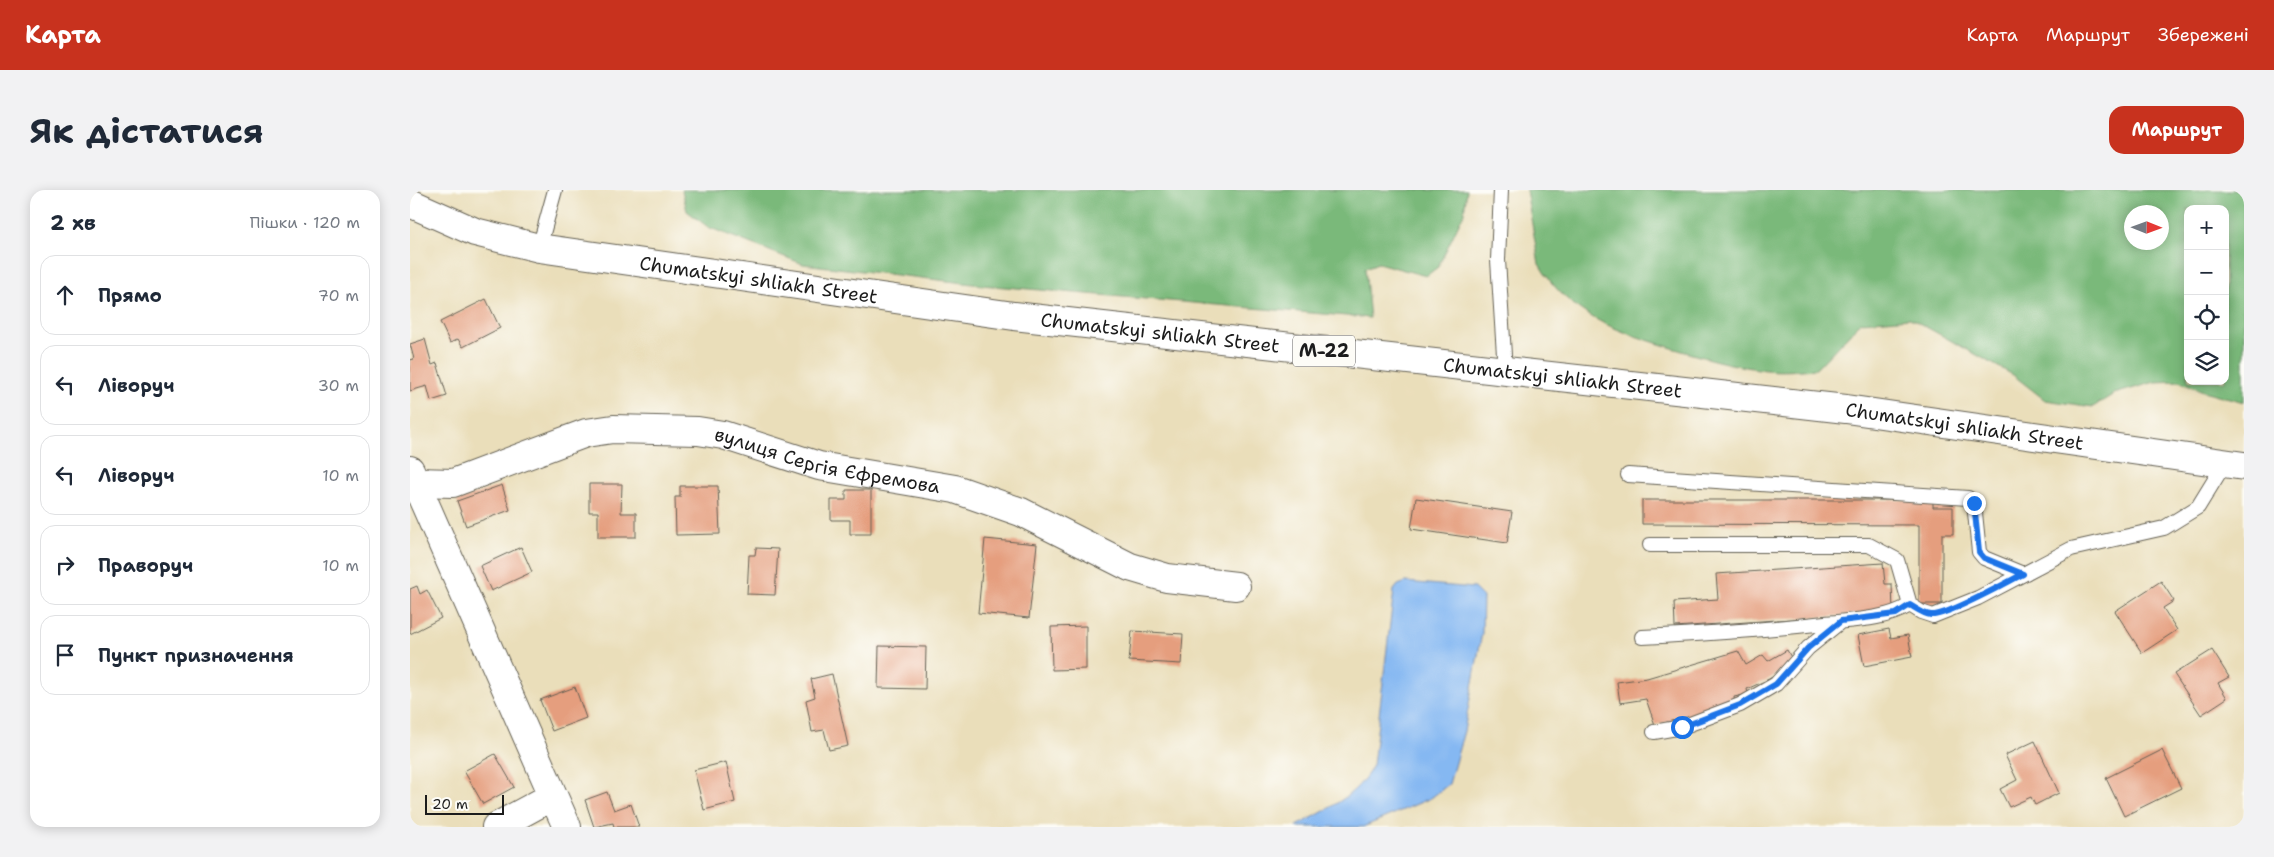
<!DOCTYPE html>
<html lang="uk">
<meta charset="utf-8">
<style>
:root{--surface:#fff;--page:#f2f2f3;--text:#1f2937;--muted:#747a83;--line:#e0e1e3;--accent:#c8321e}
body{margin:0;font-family:"Shantell Sans",sans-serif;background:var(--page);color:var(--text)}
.controls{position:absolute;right:15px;top:15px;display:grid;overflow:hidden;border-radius:10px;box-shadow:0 2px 12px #0003}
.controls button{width:45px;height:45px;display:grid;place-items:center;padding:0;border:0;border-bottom:1px solid var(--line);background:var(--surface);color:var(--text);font:25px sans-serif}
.compass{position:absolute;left:1714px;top:15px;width:45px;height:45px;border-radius:50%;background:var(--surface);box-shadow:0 2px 12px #0003;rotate:91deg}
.scale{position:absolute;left:15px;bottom:12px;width:79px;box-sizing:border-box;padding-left:5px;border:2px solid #1c1c1c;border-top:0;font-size:14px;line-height:18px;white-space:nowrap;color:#1c1c1c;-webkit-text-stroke:4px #fdfcf7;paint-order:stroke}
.stop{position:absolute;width:15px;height:15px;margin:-11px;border:4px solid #1a73e8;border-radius:50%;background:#fff}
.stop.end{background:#1a73e8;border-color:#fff;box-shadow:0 1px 5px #0008}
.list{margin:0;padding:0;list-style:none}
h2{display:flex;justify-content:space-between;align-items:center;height:65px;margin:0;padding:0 20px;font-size:21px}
h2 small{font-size:16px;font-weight:400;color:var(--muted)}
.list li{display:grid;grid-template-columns:32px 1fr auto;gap:15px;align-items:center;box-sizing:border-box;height:80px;margin:0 10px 10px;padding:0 10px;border:1px solid var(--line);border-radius:15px}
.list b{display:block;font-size:19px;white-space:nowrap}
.list em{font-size:16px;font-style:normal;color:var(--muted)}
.icon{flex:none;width:28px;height:28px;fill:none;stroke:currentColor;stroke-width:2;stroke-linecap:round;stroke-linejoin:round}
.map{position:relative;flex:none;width:1834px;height:637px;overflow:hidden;border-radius:15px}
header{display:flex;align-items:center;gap:30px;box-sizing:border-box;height:70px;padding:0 25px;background:var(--accent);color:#fff}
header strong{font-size:24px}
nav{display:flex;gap:28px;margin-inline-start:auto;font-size:18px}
.intro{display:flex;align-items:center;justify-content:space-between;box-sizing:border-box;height:120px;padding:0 30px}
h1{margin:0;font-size:35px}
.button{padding:12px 22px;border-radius:15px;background:var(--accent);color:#fff;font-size:18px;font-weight:700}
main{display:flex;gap:30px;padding:0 30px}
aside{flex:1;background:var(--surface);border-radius:15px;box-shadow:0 2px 12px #0003}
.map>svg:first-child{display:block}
</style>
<header>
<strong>Карта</strong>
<nav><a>Карта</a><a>Маршрут</a><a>Збережені</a></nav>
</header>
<div class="intro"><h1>Як дістатися</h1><a class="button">Маршрут</a></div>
<main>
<aside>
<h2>2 хв<small>Пішки · 120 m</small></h2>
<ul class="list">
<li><svg class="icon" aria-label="ahead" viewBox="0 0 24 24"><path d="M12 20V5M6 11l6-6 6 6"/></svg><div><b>Прямо</b></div><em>70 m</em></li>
<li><svg class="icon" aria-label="left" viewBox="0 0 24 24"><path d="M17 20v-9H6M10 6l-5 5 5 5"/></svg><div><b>Ліворуч</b></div><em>30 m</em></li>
<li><svg class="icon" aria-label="left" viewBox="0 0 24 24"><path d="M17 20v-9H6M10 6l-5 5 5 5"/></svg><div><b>Ліворуч</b></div><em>10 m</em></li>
<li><svg class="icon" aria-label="right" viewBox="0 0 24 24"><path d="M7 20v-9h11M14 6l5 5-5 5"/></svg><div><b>Праворуч</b></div><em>10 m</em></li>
<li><svg class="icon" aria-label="arrive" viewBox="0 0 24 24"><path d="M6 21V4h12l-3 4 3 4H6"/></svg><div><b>Пункт призначення</b></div></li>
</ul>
</aside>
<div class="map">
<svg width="1834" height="637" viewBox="0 0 1834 637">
<rect width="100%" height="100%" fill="#fdfcf7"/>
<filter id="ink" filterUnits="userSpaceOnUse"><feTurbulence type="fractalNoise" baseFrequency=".02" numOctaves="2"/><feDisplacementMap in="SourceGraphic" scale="10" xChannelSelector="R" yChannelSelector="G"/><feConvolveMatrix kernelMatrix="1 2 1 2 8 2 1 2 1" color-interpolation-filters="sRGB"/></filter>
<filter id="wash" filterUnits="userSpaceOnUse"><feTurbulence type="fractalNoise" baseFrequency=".0096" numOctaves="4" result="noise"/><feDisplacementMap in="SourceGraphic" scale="20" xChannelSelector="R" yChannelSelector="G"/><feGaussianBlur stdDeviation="1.12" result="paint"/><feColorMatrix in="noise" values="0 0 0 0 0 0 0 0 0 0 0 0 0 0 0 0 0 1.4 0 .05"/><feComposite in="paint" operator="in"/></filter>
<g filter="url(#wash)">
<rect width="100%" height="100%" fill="#eadeba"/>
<path fill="#7ab97a" stroke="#4b6a4b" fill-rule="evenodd" d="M272 0H1057L1054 23 1028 77 1016 86 968 73 955 78 960 128 571 95 393 74 298 37 277 21Z
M1116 0H1834V212L1793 201 1770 191 1745 192 1704 204 1683 217 1635 210 1603 185 1500 128 1451 132 1406 179C1390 180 1372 182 1356 180 1322 176 1290 167 1256 156 1204 140 1158 125 1129 74ZM1778 19H1815V191H1778ZM1722 22H1752V52H1722Z"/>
<path fill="#85b8f2" stroke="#506a87" d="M996 392 1064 398 1073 407 1072 443 1054 541 1039 594 1021 608 953 637H885C915 620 947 607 963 575L984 400 988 395Z"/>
<g id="blocks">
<path fill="#e59e7e" d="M76 109 90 138 53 157 48 149 40 153 30 132Z
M15 149 22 175 27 173 37 206 21 211 17 196 0 201V170L4 169 0 154Z
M179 294H212L211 323H226V347H188V322H179Z
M92 295 100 320 56 336 47 311Z
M270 296H308L310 344 266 345 265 307H270Z
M436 300H461V344H440V330H421V310H436Z
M1006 308 1102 322 1097 353 1001 339Z
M1232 310H1523V317H1543V344H1532V414H1509V335L1232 334Z
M575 349 627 354 619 428 568 423Z
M111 357 122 382 81 401 70 376Z
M346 358 368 359 365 405 337 404 339 365H345Z
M1473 373 1475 394H1482L1483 422 1265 437 1264 412 1308 409 1306 384Z
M1751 391 1764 411 1753 418 1767 440 1732 463 1705 421Z
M7 396 10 404 17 400 31 428 0 444V399Z
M676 436V479L642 480 641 437Z
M1479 439 1481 448 1498 445 1502 467 1454 476 1448 445Z
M722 441 773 444 771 474 719 471Z
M469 456 516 457 515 499 468 498Z
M1377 460 1384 473 1359 489 1337 499 1338 504 1324 507 1325 516 1245 535 1236 509 1210 513 1207 492 1237 488 1328 461 1336 475 1353 465 1358 471Z
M1802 460 1819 487 1808 493 1817 508 1791 525 1764 484Z
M422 484 438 556 419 560 414 540 402 542 396 510 405 507 401 489Z
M165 497 176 528 142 541 130 510Z
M1625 551 1649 603 1625 615 1621 607 1599 617 1590 599 1607 590 1595 565Z
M1752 560 1771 598 1714 626 1696 588Z
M85 564 104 597 73 614 54 581Z
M316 572 325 612 294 620 284 580Z
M197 602 204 620 221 614 229 637H204L203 633 184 637 175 610Z"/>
</g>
</g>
<g filter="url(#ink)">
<use href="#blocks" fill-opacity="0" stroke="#646053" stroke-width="1"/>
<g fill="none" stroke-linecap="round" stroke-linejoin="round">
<defs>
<path id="lane" d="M1091 0 1088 70 1095 181
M129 58 145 0
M1218 285 1558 308 1564 313 1569 362 1574 368 1613 384
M1240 355H1459L1487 370 1500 415 1511 422 1523 426 1568 408 1661 359 1754 338 1788 317 1815 273
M1232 447C1294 444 1354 440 1415 433 1444 430 1475 430 1500 415
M1244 542 1272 537 1330 515 1366 494 1398 458 1430 432"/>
<g id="street">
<path id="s1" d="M0 289 6 292 43 293 176 243 203 239 288 241 313 245 409 276 545 299 611 322 720 377 757 388 826 396"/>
<path d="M86 637 143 606"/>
</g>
<path id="secondary" d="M0 280 157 637"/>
<g id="highway">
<path id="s2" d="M0 13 65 42 129 58 604 126 1436 219 1834 276"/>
</g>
</defs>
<use href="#lane" stroke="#646053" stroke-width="16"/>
<use href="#street" stroke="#646053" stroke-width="30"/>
<use href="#secondary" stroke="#646053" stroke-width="30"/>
<use href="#highway" stroke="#646053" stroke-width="30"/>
<use href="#lane" stroke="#fff" stroke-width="14"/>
<use href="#street" stroke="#fff" stroke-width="28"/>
<use href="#secondary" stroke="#fff" stroke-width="28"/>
<use href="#highway" stroke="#fff" stroke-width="28"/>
</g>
</g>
<g fill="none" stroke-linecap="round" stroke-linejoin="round" filter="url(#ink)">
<path stroke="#1a73e8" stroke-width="6" d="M1272 537 1330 515 1366 494 1398 458 1431 431 1486 424 1500 415C1507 419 1513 424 1521 425 1535 427 1598 392 1613 384L1574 368 1569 362 1564 313"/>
</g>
<g text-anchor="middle" stroke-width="4" stroke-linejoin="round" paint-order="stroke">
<rect fill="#fdfcf7" stroke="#605f5e" stroke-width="1" x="883" y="145.5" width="62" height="31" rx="4"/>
<g font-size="18" font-weight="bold" fill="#1c1c1c">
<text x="914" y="167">М-22</text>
</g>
<g font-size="19" fill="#1c1c1c" stroke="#fdfcf7">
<text dy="7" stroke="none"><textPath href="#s2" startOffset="359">Chumatskyi shliakh Street</textPath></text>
<text dy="7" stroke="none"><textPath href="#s2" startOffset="764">Chumatskyi shliakh Street</textPath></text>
<text dy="7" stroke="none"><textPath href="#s2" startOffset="1169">Chumatskyi shliakh Street</textPath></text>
<text dy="7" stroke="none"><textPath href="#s2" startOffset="1574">Chumatskyi shliakh Street</textPath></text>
<text dy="7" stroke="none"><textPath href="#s1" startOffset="431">вулиця Сергія Єфремова</textPath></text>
</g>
</g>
</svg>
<div class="controls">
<button>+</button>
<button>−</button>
<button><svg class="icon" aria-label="locate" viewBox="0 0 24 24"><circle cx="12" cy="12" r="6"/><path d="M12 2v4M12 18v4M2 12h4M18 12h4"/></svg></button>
<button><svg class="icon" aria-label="layers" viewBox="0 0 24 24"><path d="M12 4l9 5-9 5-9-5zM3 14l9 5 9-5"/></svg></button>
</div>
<svg class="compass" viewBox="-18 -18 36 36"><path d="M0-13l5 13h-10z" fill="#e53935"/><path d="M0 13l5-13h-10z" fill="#747a83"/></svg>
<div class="scale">20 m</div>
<div class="stop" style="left:1272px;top:537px"></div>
<div class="stop end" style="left:1564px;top:313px"></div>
</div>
</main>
